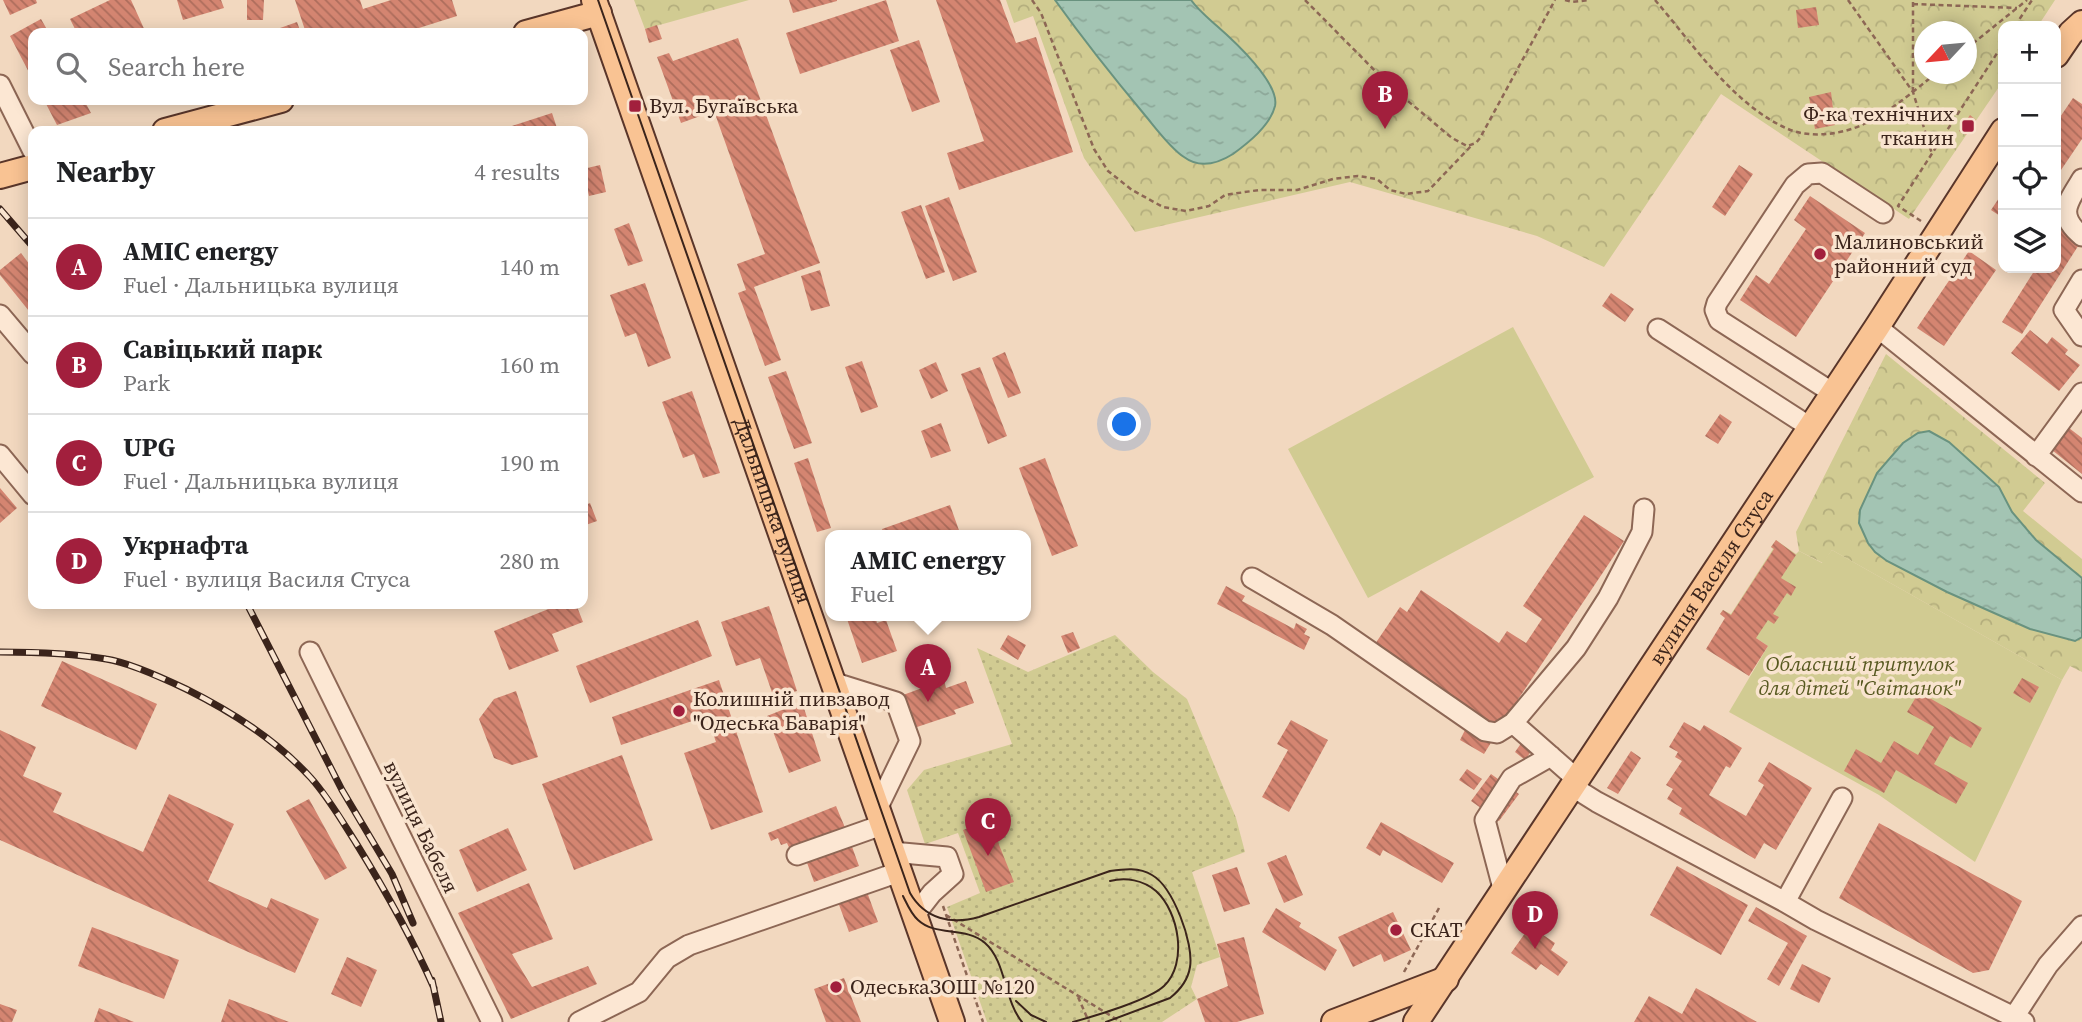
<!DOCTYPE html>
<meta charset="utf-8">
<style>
:root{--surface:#fff;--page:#f2f2f2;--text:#202124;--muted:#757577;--line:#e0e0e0;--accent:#a21f3d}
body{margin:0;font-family:"Source Serif 4",serif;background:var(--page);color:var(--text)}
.controls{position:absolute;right:21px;top:21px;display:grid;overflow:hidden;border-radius:14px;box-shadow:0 4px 18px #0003}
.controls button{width:63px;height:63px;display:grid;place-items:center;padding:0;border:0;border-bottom:2px solid var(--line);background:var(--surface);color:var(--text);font:35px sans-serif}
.compass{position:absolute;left:1914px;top:21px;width:63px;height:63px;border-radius:50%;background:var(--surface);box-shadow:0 4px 18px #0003;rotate:244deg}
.you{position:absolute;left:1125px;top:425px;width:24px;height:24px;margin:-18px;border:5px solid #fff;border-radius:50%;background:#1a73e8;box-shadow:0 0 0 10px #1a73e833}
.badge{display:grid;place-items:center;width:46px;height:46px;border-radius:50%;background:var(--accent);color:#fff;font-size:23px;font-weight:700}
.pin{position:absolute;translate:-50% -58px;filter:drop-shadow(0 2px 4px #0008)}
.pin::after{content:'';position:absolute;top:37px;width:24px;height:21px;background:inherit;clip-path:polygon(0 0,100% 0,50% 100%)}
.popup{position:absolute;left:825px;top:530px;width:206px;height:91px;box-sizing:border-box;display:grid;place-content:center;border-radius:14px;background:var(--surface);filter:drop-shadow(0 2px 5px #0005);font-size:23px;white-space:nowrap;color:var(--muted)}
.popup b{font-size:26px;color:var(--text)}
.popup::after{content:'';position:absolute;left:50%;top:100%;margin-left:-14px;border:14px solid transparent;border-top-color:var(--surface)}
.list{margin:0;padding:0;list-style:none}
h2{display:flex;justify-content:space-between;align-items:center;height:91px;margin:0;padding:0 28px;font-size:30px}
h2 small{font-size:23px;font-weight:400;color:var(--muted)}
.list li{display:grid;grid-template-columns:46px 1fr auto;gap:21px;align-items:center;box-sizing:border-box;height:98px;padding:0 28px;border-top:2px solid var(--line)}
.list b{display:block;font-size:26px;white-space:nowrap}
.list p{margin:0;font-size:23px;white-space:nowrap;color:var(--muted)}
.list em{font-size:23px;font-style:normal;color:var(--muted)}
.icon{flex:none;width:38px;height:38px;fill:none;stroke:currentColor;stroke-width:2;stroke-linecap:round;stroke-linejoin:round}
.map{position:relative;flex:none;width:2082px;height:1022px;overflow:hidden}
.search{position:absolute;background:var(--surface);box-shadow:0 4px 18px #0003;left:28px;top:28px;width:560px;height:77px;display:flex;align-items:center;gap:18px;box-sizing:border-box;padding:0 24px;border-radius:14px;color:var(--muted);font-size:26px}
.panel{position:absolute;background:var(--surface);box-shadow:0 4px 18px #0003;left:28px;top:126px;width:560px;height:483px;border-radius:14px}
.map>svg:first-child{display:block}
</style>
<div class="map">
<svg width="2082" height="1022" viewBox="0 0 2082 1022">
<defs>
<pattern id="grass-dots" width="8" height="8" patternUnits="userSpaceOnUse" patternTransform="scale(1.75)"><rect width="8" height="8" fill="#d1cb92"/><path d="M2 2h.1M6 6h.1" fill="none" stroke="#b4ae7d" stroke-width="1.8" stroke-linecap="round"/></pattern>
<pattern id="forest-crowns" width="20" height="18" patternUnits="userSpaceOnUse" patternTransform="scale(1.75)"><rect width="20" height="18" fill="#d1cb92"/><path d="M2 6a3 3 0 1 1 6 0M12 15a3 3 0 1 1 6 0" fill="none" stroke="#b4ae7d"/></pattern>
<pattern id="water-ripples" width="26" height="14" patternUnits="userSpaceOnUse" patternTransform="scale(1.75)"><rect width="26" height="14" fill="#a3c4b3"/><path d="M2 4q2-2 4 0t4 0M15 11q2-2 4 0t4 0" fill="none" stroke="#8da899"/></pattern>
<pattern id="building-back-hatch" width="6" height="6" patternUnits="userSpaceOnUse" patternTransform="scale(1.75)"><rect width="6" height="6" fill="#d48571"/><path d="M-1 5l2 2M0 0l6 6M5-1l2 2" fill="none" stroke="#ad6d5c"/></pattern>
</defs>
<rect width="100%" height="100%" fill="#f2d8bf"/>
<path fill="url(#grass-dots)" d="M1115 635 1153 672 1187 699 1236 818 1245 852 1192 872 1220 957 1197 965 1191 987 1197 999 1162 1022H987L947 907 980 893 958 833 925 844 907 790 924 770 1012 744 977 648 1028 672Z"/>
<path fill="url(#forest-crowns)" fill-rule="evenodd" d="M634 0H749L645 29Z
M1006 0H2055L2038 26H2003V81L1909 219 1721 94 1604 267 1537 236 1350 182 1135 232 1084 158 1033 16 1014 23ZM1924 32H1966V74H1924Z
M1886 354 2045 483 2023 511 2082 559V672L2070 666 2062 680 1832 550 1823 563 1799 551 1796 532Z"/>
<path fill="#d1cb92" d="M1513 327 1594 477 1368 598 1288 449Z
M1776 540 1796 554 1799 551 1822 563 1832 550 2062 680 1975 862 1879 795 1729 712 1768 646 1720 614 1723 610 1731 614 1773 549 1771 547Z"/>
<path fill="url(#water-ripples)" stroke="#69927f" stroke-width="2" d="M1055 0H1191C1198 10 1208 18 1217 26 1233 40 1280 83 1275 106 1270 126 1248 143 1233 154 1217 164 1200 169 1184 157 1170 148 1155 127 1144 114 1113 77 1083 39 1055 0Z
M1929 431 1949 442 1999 487 2012 512 2036 540 2082 578V637L2075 641 2030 629 1947 592 1887 561 1875 552 1868 543 1859 523 1860 510 1877 473 1903 443 1918 433Z"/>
<path fill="url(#building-back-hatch)" d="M3 0H36L37 3 10 15Z
M110 0H131L146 33H77L70 19Z
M177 0H221L224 8 183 20Z
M247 0H264L263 20H247Z
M295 0H360L363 9 391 0H452L457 16 403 33H306Z
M789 0H837V1L793 13Z
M886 0 899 41 800 74 786 33Z
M936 0H1000L1016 43 1036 37 1073 152 959 190 947 153 984 141Z
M1816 7 1819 25 1798 28 1796 10Z
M41 19 49 33H33V80L10 36Z
M297 22 301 33H266Z
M657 25 662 39 649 43 645 29Z
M738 38 820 263 754 287 781 360 765 366 738 293 746 290 737 264 765 254 714 111 681 123 657 57 669 53 673 61Z
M919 40 940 102 912 112 890 50Z
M1831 92 1835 125 1815 129 1809 97Z
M2073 98 2082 104V139L2061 170 2056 166V123Z
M44 100H84L91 113 57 125Z
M552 113 558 131H504L503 129Z
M1970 115 1976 120 1966 135 1959 131Z
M600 165 606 192 589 196 583 169Z
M1739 165 1753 174 1725 216 1712 207Z
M2003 192V218L1991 210Z
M1810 196 1865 233 1796 337 1740 300 1756 275 1769 284 1806 229 1794 220Z
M949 197 977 272 953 281 925 206Z
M921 205 945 272 926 279 901 212Z
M629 223 643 261 628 266 614 229Z
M2060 230 2080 243 2022 334 2002 322 2036 268H2056V237Z
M1969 251 1996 270 1944 346 1917 328Z
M21 253 33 269V316L0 275V270Z
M820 270 830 306 811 311 801 276Z
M645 283 671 358 648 367 636 333 625 337 610 295Z
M1611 293 1634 309 1625 322 1602 306Z
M2030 330 2047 344 2052 337 2068 350 2065 354 2080 365 2059 391 2011 353Z
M1005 352 1021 393 1008 398 992 358Z
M862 361 878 407 861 413 845 367Z
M936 362 948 391 931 399 919 370Z
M980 367 1007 436 988 444 961 374Z
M786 371 812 443 794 449 768 377Z
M692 391 720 473 703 478 694 454 683 458 662 402Z
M1720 414 1732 422 1718 444 1705 436Z
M941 423 951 451 931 458 921 431Z
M2069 428 2082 438V474L2052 450Z
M808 458 831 528 817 532 794 463Z
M1045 458 1078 546 1052 556 1019 468Z
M0 488 17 508 0 523Z
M590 503 597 521 583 526V506Z
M950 505 961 536H884L882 529Z
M1584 515 1624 541 1497 731 1373 647 1400 607 1407 612 1421 590 1499 643 1507 631 1526 643 1542 619 1523 606Z
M1776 540 1796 555 1781 578 1796 587 1791 596 1787 593 1773 614 1779 617 1774 624 1768 620 1756 638 1768 646 1749 676 1706 649 1725 618 1720 614 1723 610 1731 615 1774 549 1771 547Z
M1226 586 1245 596 1242 601 1294 629 1296 623 1307 629 1304 634 1310 637 1304 650 1217 604Z
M561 604H576L583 622 552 634 559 651 509 670 494 631Z
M769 606 797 691 774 698 760 658 736 666 721 622Z
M846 616H875L877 623 886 620 897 651 862 663Z
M698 620 712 656 590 703 576 666Z
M1073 632 1080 648 1068 653 1061 636Z
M1008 635 1026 645 1018 660 1000 649Z
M62 661 157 704 136 750 41 706Z
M2022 678 2039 687 2030 703 2013 693Z
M719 680 763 812 711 830 684 753 716 742 707 716 621 745 612 717Z
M944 680 946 688 966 681 974 703 954 710 956 714 914 728 903 695Z
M516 691 538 757 512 765 494 758 479 719 494 699Z
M1919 692 1982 728 1971 748 1950 736 1934 764 1968 783 1956 804 1896 770 1884 793 1844 771 1856 749 1881 763 1894 741 1918 755 1934 727 1907 712Z
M802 702 821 761 789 773 767 716Z
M1291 720 1328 740 1289 812 1262 797 1288 750 1277 744Z
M1684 722 1700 731 1704 725 1742 748 1730 768 1726 766 1709 795 1746 816 1764 785 1758 781 1769 762 1812 788 1776 850 1764 843 1755 859 1679 814 1682 808 1667 799 1673 789 1666 785 1682 761 1675 757 1678 752 1669 747Z
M1467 726 1492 741 1484 754 1460 740Z
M0 730 36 747 23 776 62 793 53 812 143 852 169 794 234 824 208 881 267 908 271 898 319 919 295 973 0 840Z
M1522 742 1532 750 1525 760 1515 752Z
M1631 751 1641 758 1618 794 1607 788Z
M622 755 653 840 574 870 542 784Z
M1467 769 1482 779 1474 790 1459 780Z
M1491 774 1519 794 1499 821 1471 801Z
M309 799 347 868 325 880 286 811Z
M836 806 846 830 791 852 787 843 781 845 778 838 771 841 768 833Z
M989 820 1014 882 986 892 963 830Z
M1381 822 1454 863 1442 883 1383 850 1380 856 1366 848Z
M1879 823 2022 901 1989 970 1973 973 1839 898Z
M508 828 527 870 477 892 459 850Z
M851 844 859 866 814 882 806 860Z
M1286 855 1303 895 1284 903 1267 863Z
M1677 866 1748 905 1721 955 1650 915Z
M1237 867 1250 904 1224 912 1212 875Z
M529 883 553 939 512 954 532 987 588 966 597 984 511 1019 458 913Z
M867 892 878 922 849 932 838 902Z
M1756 907 1807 936 1779 986 1767 979 1788 943 1748 921Z
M1276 908 1301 923 1299 927 1337 950 1325 971 1262 932Z
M1393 912 1411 950 1384 962 1381 954 1353 967 1338 937Z
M1530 926 1555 943 1551 950 1568 962 1558 976 1541 964 1536 970 1511 953Z
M92 927 179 960 164 999 78 966Z
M1244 937 1264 1014 1237 1022H1205L1197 999 1228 986 1217 944Z
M347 957 377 970 361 1007 331 994Z
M1802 964 1831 978 1819 1003 1790 989Z
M844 978 861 1022H826L814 989Z
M1696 988 1757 1022H1634L1649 996 1682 1014Z
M229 999 289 1022H221Z
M0 1004 17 1010 12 1022H0Z
M99 1008 134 1022H94Z"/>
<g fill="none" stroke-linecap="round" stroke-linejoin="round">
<defs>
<path id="minor" d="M0 85 33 151
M2082 179C2068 202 2056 215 2082 236
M2082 280 2064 310 2082 336
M0 315 33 354
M1877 327 2082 492
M1658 329 1810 427
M1833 393 1719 320 1715 310 1717 303 1795 185 1808 174 1822 173 1883 213
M0 455 33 495
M2036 456 2082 393
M1252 578 1332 625 1485 731 1497 733 1513 723 1576 648 1608 598 1642 532 1644 509
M310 652 492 1022
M832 682 896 702 910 741 877 809
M1513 723 1578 780
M1573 787 1597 802 1785 902 1816 920 2024 1022
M892 852 947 857 953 874 932 893 914 916
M797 855 882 825
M1504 892 1485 820 1512 778 1551 756
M1785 902 1842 798
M2014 1017 2048 965 2082 926
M579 1022 639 992 667 958 689 945 899 872"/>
<g id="major">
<path id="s1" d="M594 0 952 1022"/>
<path d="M526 33 599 13"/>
<path d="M2056 55 2071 33 2082 23"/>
<path d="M165 131 281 100"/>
<path d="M0 176 33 167"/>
<path d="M1334 1022 1446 979"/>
<path id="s2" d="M1416 1022 1877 327 2003 131"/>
</g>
</defs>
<use href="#minor" stroke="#8d6755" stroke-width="23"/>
<use href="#major" stroke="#5a362a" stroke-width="28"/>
<path stroke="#8d6755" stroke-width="2.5" stroke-dasharray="5 3.5" stroke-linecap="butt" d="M1032 0 1041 13 1094 149 1108 171 1132 190 1163 207 1186 211 1209 206 1225 195 1259 190H1297L1333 179 1358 176 1377 179 1390 190 1406 194 1428 191 1472 145
M1305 0 1390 86 1452 138 1467 146 1476 143 1480 138 1555 0
M1565 0 1572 2 1590 0
M1655 0C1693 44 1733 105 1788 129 1811 139 1845 134 1866 123 1891 111 1914 91 1935 74
M1848 0 1913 92 1932 154
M1913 4 2017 8
M2015 26 2032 0
M1966 49 2027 0
M1913 92V0
M1921 221 1898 206 2003 44
M943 906 983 1022
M946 915 1121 1022
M1404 972 1439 908
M1078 997 1089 1022"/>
<use href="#minor" stroke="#fce7d3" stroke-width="19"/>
<use href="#major" stroke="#f9c393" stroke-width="24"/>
<path stroke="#3b241b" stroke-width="2" d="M598 0 910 893C925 919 951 925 979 917L1110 871C1124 869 1139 867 1152 875 1173 887 1194 943 1190 967 1188 980 1180 990 1170 998L1106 1022
M903 896C907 904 911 914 918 920 936 937 965 926 985 943 1006 961 1004 1000 1022 1022
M1016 1001 1031 1015 1046 1022
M1073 1022C1095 1016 1149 1000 1164 986 1188 963 1179 912 1156 891 1143 880 1126 877 1110 881"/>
<defs>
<path id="rail" d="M0 209 33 247
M247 604 342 790 392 874 413 923
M0 652C36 652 71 653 106 659 127 662 165 679 186 689 232 712 275 739 311 778 328 797 342 821 356 843 385 890 412 938 434 988
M432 980 441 1022"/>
</defs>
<use href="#rail" stroke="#3b241b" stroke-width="7"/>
<use href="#rail" stroke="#f9e4cf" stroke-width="4.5" stroke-dasharray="13" stroke-linecap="butt"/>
</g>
<g fill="#a21f3d" stroke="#f9e4cf" stroke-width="2.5">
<rect x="628" y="99" width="14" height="14" rx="3.5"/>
<rect x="1961" y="119" width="14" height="14" rx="3.5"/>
<circle cx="1820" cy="254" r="7"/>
<circle cx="679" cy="711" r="7"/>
<circle cx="1396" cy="930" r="7"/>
<circle cx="836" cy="987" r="7"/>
</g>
<g text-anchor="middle" stroke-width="7" stroke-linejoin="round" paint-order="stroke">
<g font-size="21" fill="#3b241b" stroke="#f9e4cf" text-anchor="start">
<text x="649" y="113">Вул. Бугаївська</text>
<text x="1954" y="121" text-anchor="end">Ф-ка технічних<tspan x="1954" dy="24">тканин</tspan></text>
<text x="1834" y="249">Малиновський<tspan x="1834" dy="24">районний суд</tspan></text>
<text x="693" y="706">Колишній пивзавод<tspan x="693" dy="24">"Одеська Баварія"</tspan></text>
<text x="1410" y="937">СКАТ</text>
<text x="850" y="994">ОдеськаЗОШ №120</text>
</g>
<g font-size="21" fill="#3b241b" stroke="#f9e4cf">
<text dy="7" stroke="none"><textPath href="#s1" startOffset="541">Дальницька вулиця</textPath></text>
<text dy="7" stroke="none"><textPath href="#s2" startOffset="534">вулиця Василя Стуса</textPath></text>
<text transform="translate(421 827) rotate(64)" y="7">вулиця Бабеля</text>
</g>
<g font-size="21" font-style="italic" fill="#575920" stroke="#f9e4cf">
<text x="1860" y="671">Обласний притулок<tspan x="1860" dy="24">для дітей "Світанок"</tspan></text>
</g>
</g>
</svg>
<div class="controls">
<button>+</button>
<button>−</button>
<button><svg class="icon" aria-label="locate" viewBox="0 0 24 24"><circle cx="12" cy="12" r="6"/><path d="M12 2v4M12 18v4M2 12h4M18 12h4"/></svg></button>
<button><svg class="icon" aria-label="layers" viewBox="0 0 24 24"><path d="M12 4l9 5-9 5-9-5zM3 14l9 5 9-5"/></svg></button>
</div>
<svg class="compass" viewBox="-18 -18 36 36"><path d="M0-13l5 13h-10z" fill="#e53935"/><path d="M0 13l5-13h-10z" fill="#757577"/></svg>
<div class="you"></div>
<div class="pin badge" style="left:928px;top:702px">A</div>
<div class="popup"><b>AMIC energy</b>Fuel</div>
<div class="pin badge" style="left:1385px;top:129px">B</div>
<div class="pin badge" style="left:988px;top:856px">C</div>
<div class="pin badge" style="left:1535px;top:949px">D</div>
<div class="search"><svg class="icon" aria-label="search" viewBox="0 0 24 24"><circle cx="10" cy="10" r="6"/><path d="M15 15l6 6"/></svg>Search here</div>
<section class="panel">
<h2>Nearby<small>4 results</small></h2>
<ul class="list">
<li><span class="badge">A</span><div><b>AMIC energy</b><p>Fuel · Дальницька вулиця</p></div><em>140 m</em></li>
<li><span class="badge">B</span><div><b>Савіцький парк</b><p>Park</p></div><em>160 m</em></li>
<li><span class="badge">C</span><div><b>UPG</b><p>Fuel · Дальницька вулиця</p></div><em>190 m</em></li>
<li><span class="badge">D</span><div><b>Укрнафта</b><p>Fuel · вулиця Василя Стуса</p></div><em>280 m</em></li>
</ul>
</section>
</div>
